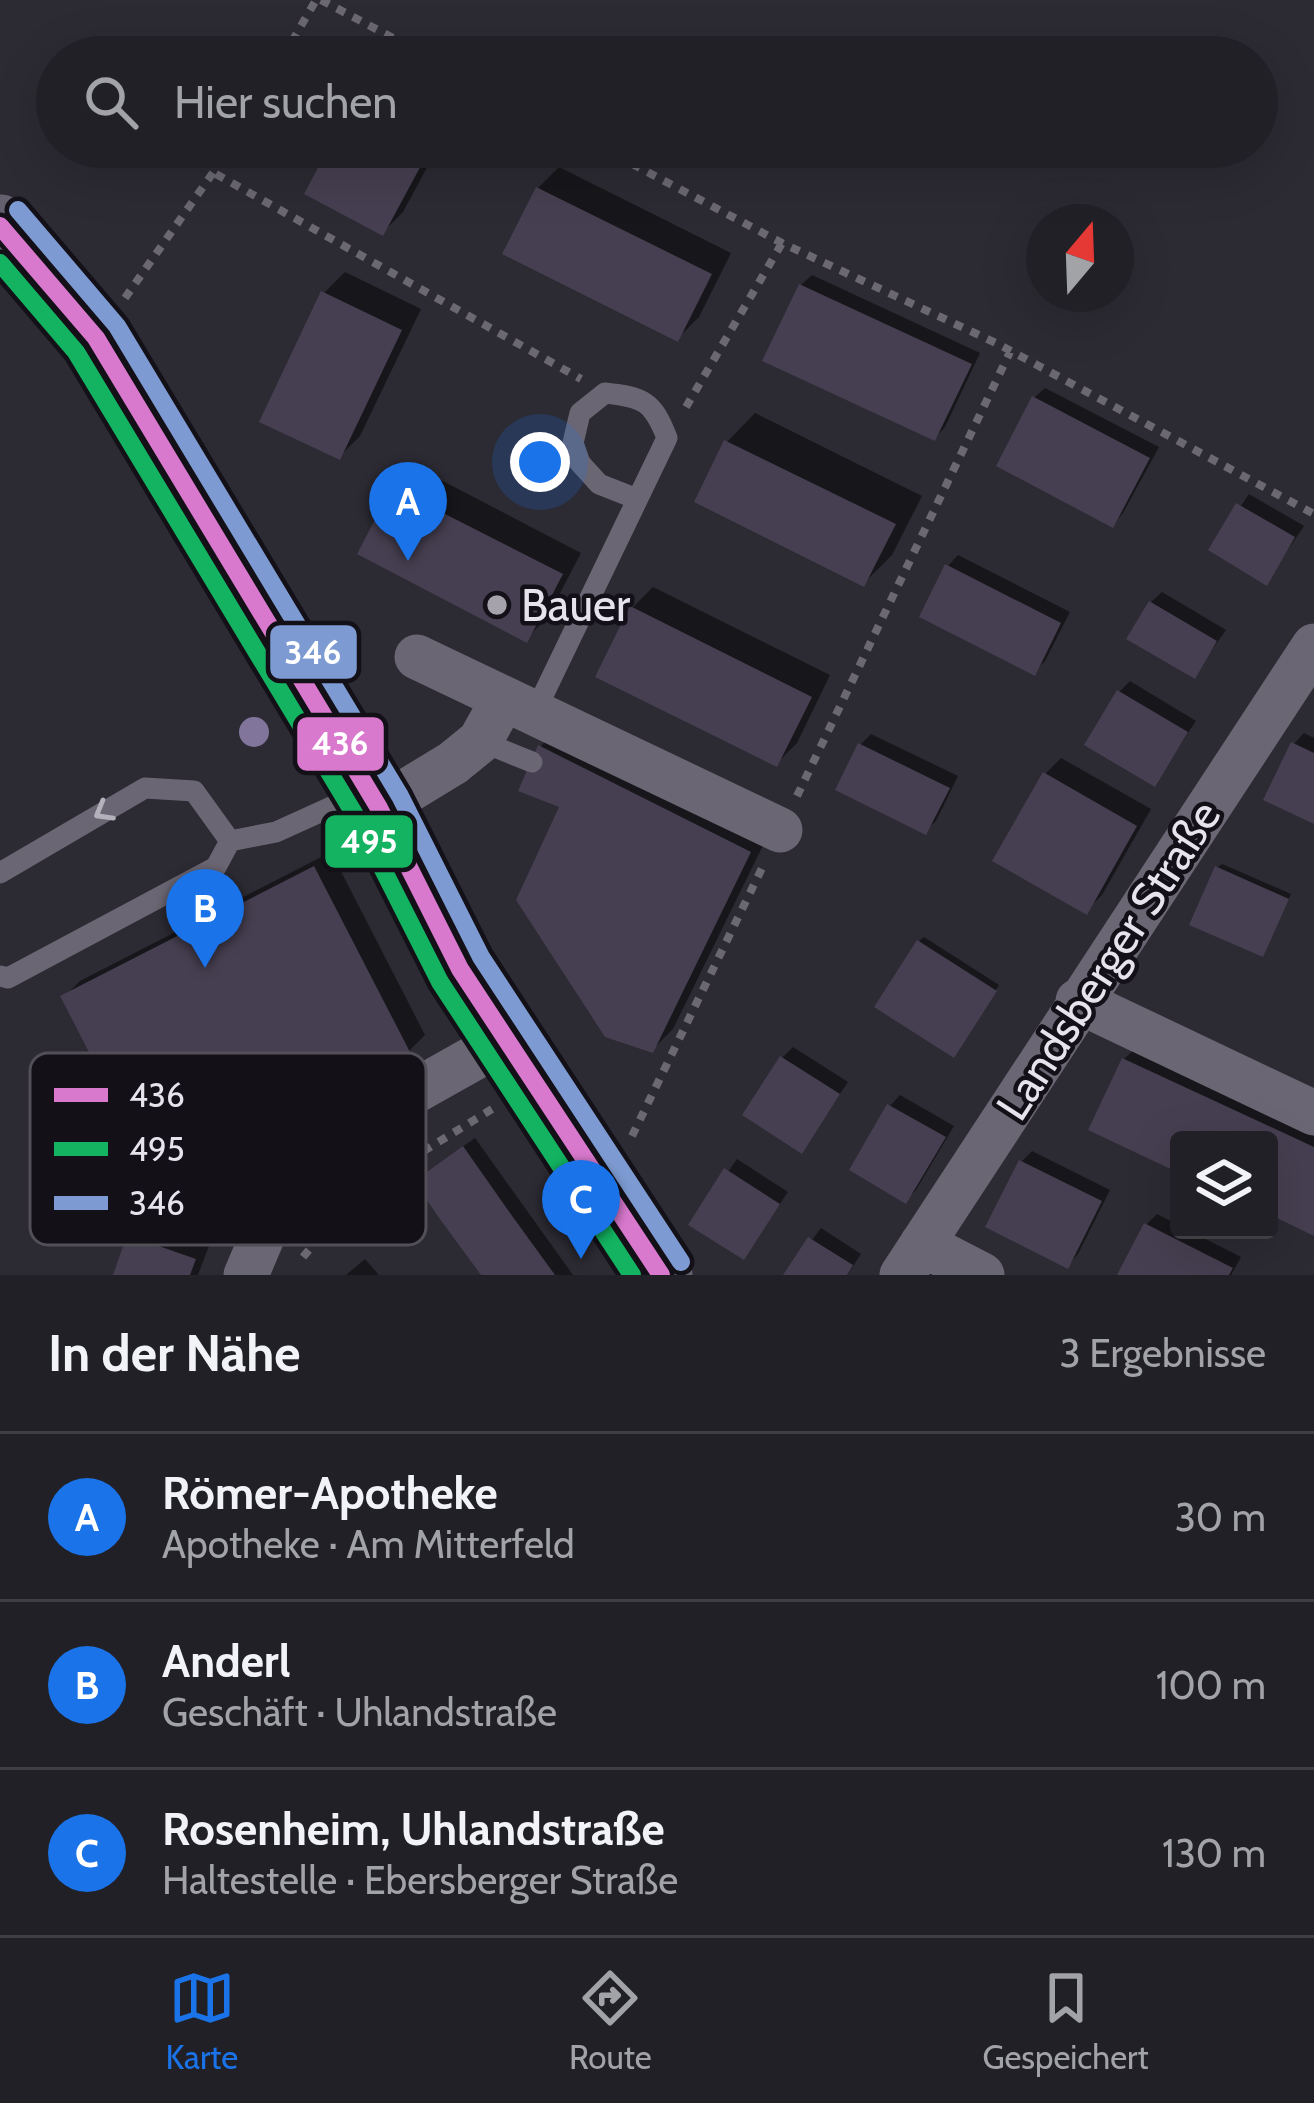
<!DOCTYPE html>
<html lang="de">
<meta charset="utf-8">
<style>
:root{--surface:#212026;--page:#29282e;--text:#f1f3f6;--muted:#a2a3a7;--line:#3e3e43;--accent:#1a73e8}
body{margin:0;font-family:Cabin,sans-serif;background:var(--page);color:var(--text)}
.controls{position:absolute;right:36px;bottom:36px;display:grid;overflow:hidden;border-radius:12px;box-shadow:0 12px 48px #0002}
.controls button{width:108px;height:108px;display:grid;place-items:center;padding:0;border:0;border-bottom:3px solid var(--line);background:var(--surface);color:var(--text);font:60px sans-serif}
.compass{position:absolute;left:1026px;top:204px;width:108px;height:108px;border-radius:50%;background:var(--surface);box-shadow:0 12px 48px #0002;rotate:19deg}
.you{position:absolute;left:540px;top:462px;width:42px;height:42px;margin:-30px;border:9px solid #fff;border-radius:50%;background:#1a73e8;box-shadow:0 0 0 18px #1a73e833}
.badge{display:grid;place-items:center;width:78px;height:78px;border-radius:50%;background:var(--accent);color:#fff;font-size:39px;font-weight:700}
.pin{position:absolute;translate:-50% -99px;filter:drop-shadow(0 3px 6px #0008)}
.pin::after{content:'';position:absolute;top:63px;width:42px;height:36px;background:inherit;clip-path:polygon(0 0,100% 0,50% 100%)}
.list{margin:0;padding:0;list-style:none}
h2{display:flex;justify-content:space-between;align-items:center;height:156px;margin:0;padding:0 48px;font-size:51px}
h2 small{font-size:39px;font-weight:400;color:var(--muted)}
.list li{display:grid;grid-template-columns:78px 1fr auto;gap:36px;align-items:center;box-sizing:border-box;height:168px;padding:0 48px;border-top:3px solid var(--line)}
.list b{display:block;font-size:45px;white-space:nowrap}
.list p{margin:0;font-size:39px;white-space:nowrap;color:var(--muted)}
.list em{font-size:39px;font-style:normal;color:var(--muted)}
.icon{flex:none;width:66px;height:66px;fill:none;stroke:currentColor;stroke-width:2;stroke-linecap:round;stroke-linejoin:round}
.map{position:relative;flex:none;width:1314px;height:1275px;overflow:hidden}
.search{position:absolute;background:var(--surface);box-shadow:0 12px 48px #0002;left:36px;right:36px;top:36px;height:132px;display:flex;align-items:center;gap:30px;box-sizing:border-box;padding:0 42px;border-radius:66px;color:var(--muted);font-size:45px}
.sheet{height:660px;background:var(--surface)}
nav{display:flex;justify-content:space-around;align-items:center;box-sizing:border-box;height:168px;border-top:3px solid var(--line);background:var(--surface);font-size:33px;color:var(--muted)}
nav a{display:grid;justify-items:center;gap:6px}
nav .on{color:var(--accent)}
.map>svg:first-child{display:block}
</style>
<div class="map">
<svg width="1314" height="1275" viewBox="0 0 1314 1275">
<rect width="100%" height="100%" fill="#2c2a32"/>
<path fill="#0007" d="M396 48 413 57H387Z
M333 147H438L403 212 382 233Z
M559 167 731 253 699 317 678 338 538 188Z
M345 272 421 309 360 436 339 457 324 293Z
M812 275 980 353 945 427 935 438 801 285Z
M1045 388 1159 447 1123 513 1113 524 1034 398Z
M755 413 922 496 892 555 864 583 727 442Z
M416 467 581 553 547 618 526 639 361 553 395 488Z
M1249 494 1304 526 1266 582 1212 549Z
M958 555 1070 612 1045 661 1034 672 948 566Z
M653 587 830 675 797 743 776 764 632 608Z
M1162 592 1226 630 1194 675 1151 602Z
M1130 681 1196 721 1154 783 1119 692Z
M561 726 770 831 673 1029 652 1050 541 746Z
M1304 733 1314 738V821L1294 744Z
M871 734 958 776 936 821 925 831 860 745Z
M1061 758 1151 809 1102 895 1086 911 1045 774Z
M331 852 425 1035 409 1051 64 997 80 981Z
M1222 864 1291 894 1262 953 1217 868Z
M924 937 999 985 958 1050 919 941Z
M793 1047 848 1082 802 1150 782 1058Z
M1135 1049 1314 1133V1233L1269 1212V1140H1179V1170L1124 1059Z
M900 1095 954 1126 916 1190 906 1200 853 1169 890 1106Z
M475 1138 573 1275H485L428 1171Z
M1032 1151 1110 1190 1078 1254 1068 1265 1021 1162Z
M737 1159 788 1192 744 1256 692 1224Z
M1157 1214 1179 1225V1230H1188L1241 1257 1231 1275H1120L1146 1225Z
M146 1220 210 1243 198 1275H117L130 1236Z
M821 1228 861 1254 847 1275H786Z
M365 1259 379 1275H346Z"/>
<path fill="#463f51" d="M329 147H431L383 236 304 194Z
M536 187 712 274 678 342 502 254Z
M799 284 972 364 935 441 762 361Z
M321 291 402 330 340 460 259 422Z
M1032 396 1150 458 1113 528 996 466Z
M724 440 896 524 864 587 694 502Z
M392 487 563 574 527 643 357 554Z
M1236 503 1295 537 1267 586 1208 550Z
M945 564 1061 623 1035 676 919 617Z
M1149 601 1217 641 1195 679 1126 639Z
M630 606 812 697 777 767 595 677Z
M1117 690 1188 732 1155 787 1084 745Z
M1291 742 1314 753V824L1263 800Z
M858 743 950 788 926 835 835 790Z
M538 745 751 852 653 1053 605 1037 516 900 559 807 518 791Z
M1043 772 1137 826 1087 915 992 861Z
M314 866 411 1054 157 1184 60 996Z
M1215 866 1289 899 1263 957 1189 925Z
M917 940 997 991 954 1058 874 1007Z
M780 1056 840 1094 802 1154 742 1115Z
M1122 1058 1314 1147V1236L1269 1214V1140H1179V1173L1088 1130Z
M887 1104 946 1137 906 1204 849 1170Z
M463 1146 510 1213 555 1275H481L437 1215 414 1181Z
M1019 1160 1102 1201 1068 1269 985 1227Z
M724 1168 780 1204 744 1260 688 1225Z
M1144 1223 1233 1268 1229 1275H1117Z
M127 1235 196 1259 190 1275H113Z
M808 1237 853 1265 847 1275H783Z"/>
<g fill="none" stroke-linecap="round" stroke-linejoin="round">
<path stroke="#6b6871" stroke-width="8" stroke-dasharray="9 9" stroke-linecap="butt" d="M321 0 429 57
M283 57 316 0
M600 147 782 243 996 343 1314 514
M216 174 581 379
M125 298 231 147
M686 407 782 243
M797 796 1010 352
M632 1136 764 864
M303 1257 359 1191 492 1109"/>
<path stroke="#6b6673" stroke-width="21" d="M534 714 667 438C653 401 643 397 605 393L580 413 573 443 580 463 599 484 637 499
M480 741 532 762
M230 841 276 832 362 793
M0 873 145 788 194 791 230 841
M0 976 8 978 216 867 230 841"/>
<path stroke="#6b6673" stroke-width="45" d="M417 657 780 830
M379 808 453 763 480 741 503 700
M1078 1001 1314 1113
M922 1244 982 1275
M246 1275 283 1188 353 1126 504 1041
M902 1275 1314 646"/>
<path stroke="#64606d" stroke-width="63" d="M0 226 96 338 379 808 460 969 661 1275"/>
<defs>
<path id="bus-1" d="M0 226 96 338 379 808 460 969 661 1275"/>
<path id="bus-2" d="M0 263 76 352 358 820 440 982 632 1275"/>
<path id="bus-3" d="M18 210 117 326 400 796 481 957 681 1262"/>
</defs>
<use href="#bus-1" stroke="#131017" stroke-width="27"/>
<use href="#bus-2" stroke="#131017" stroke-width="27"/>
<use href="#bus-3" stroke="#131017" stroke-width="27"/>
<use href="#bus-1" stroke="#d979ce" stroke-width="18"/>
<use href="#bus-2" stroke="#13b361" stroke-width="18"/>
<use href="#bus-3" stroke="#7d9bd2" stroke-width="18"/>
</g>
<circle fill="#82759c" cx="254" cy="732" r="15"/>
<defs><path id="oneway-chevron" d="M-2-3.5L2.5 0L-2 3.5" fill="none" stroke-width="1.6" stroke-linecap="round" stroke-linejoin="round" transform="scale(3)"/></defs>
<use stroke="#b5b1bc" href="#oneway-chevron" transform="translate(103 812) rotate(150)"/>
<circle fill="#a6a2ac" stroke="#131017" stroke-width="4.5" cx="497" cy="605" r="12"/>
<g text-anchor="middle" stroke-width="9" stroke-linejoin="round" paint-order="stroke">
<g font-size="45" fill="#e7e3ed" stroke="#131017" text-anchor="start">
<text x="521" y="621">Bauer</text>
</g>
<g font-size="45" fill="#e7e3ed" stroke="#131017">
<text transform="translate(1108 960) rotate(-57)" y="16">Landsberger Straße</text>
</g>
</g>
<rect x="30" y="1053" width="396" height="192" rx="18" fill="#131017" stroke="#534f57" stroke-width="3"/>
<rect x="54" y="1088" width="54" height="14" fill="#d979ce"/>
<rect x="54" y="1142" width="54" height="14" fill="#13b361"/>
<rect x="54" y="1196" width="54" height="14" fill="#7d9bd2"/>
<g font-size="33" fill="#e7e3ed">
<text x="129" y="1107">436</text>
<text x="129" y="1161">495</text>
<text x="129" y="1215">346</text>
</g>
<g stroke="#131017" stroke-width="4.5">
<rect x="268" y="623" width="91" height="58" rx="12" fill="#7d9bd2"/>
<rect x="295" y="715" width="91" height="58" rx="12" fill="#d979ce"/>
<rect x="323" y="813" width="92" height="57" rx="12" fill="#13b361"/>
</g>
<g font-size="33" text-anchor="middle" font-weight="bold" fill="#fff">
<text x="313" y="664">346</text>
<text x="340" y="755">436</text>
<text x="369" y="853">495</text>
</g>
</svg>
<div class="controls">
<button><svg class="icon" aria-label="layers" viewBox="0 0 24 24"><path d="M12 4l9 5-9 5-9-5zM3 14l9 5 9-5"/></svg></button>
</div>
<svg class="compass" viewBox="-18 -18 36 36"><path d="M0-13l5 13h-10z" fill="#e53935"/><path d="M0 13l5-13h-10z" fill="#a2a3a7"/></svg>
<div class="you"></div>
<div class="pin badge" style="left:408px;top:561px">A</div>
<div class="pin badge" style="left:205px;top:968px">B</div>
<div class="pin badge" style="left:581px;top:1259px">C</div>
<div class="search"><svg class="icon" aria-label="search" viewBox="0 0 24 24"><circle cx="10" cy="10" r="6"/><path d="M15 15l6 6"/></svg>Hier suchen</div>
</div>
<section class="sheet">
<h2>In der Nähe<small>3 Ergebnisse</small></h2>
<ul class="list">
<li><span class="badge">A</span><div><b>Römer-Apotheke</b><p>Apotheke · Am Mitterfeld</p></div><em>30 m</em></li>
<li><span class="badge">B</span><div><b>Anderl</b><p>Geschäft · Uhlandstraße</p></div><em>100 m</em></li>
<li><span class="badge">C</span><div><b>Rosenheim, Uhlandstraße</b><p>Haltestelle · Ebersberger Straße</p></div><em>130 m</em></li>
</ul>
</section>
<nav>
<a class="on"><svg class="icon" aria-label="map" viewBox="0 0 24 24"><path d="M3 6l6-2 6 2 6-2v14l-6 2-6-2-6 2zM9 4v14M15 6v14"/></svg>Karte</a>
<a><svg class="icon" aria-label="directions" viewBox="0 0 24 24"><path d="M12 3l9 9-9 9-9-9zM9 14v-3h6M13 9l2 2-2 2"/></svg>Route</a>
<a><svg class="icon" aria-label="saved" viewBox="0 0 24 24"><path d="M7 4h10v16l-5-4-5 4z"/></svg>Gespeichert</a>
</nav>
